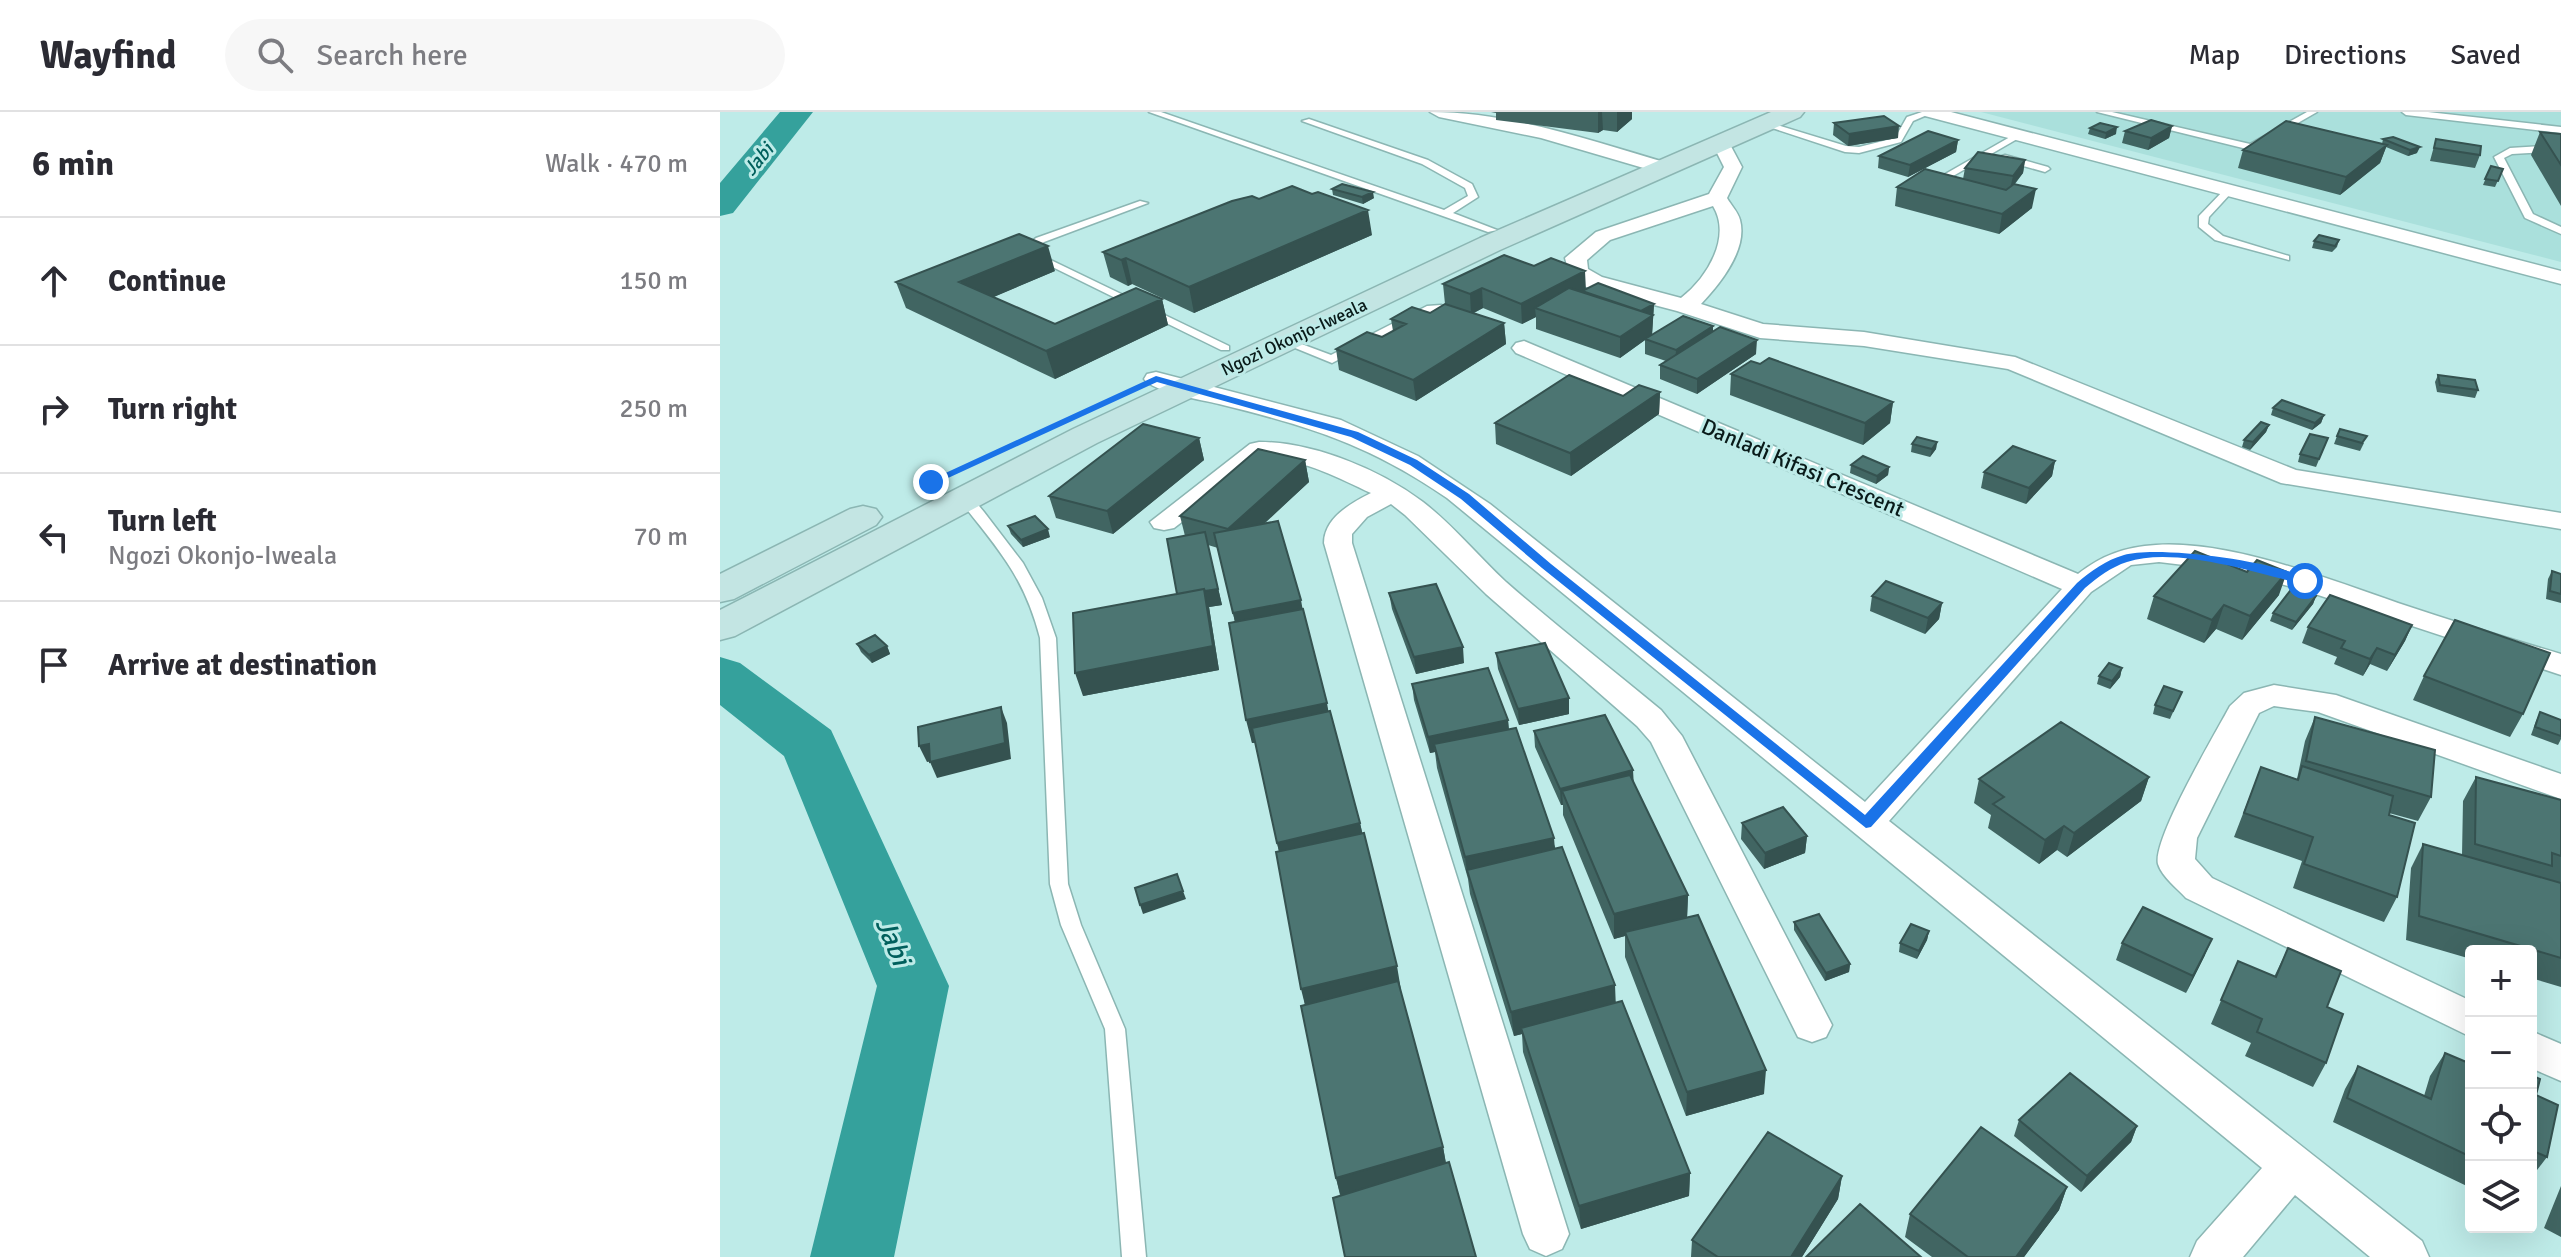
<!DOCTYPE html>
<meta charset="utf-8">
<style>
:root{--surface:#fff;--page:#f7f7f7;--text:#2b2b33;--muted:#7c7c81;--line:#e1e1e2}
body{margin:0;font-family:Signika,sans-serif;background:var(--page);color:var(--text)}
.controls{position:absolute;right:24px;bottom:24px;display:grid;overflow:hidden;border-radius:8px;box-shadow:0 8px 32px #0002}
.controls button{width:72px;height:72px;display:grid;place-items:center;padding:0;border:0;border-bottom:2px solid var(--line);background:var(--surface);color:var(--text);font:40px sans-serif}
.stop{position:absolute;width:24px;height:24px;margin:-18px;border:6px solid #1a73e8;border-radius:50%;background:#fff}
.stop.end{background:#1a73e8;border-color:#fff;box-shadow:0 2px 8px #0008}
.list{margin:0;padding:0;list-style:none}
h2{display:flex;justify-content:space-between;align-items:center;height:104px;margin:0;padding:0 32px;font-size:34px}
h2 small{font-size:26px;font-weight:400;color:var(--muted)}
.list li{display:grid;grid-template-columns:52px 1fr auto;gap:24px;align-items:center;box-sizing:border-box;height:128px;padding:0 32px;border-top:2px solid var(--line)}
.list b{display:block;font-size:30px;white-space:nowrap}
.list p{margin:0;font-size:26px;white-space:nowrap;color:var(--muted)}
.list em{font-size:26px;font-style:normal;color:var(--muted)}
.icon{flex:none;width:44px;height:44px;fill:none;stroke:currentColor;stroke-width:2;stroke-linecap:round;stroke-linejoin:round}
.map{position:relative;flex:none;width:1841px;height:1145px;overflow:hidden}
header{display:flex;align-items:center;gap:48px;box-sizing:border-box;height:112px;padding:0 40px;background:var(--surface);border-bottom:2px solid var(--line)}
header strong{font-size:38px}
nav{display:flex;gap:44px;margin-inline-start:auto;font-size:28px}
.search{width:560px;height:72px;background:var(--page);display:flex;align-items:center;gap:20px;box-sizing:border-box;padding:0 28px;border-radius:44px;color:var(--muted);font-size:30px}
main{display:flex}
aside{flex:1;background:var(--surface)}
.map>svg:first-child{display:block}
</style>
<header>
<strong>Wayfind</strong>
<div class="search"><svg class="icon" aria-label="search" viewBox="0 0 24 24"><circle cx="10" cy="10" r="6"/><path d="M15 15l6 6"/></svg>Search here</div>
<nav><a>Map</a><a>Directions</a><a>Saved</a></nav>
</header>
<main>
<aside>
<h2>6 min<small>Walk · 470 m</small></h2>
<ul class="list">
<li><svg class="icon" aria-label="ahead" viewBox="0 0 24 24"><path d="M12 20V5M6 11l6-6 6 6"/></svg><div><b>Continue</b></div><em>150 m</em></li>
<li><svg class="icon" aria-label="right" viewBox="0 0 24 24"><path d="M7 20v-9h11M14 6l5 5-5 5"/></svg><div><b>Turn right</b></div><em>250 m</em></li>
<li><svg class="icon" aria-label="left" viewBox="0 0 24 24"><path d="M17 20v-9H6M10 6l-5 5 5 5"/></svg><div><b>Turn left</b><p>Ngozi Okonjo-Iweala</p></div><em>70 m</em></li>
<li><svg class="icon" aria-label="arrive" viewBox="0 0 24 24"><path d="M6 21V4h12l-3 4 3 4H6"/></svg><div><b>Arrive at destination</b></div></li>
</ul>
</aside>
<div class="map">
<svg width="1841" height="1145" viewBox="0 0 1841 1145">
<rect width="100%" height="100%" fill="#beebe8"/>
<path fill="#aae0dc" d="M1261 0H1841V150Z"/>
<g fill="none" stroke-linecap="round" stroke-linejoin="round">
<path fill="#35a19c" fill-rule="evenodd" d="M60 0H93L13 101 0 104V71Z
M0 545 20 551 111 618 229 874 174 1145H90L157 874 64 644 0 593Z"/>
<defs>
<path id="lane" d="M429 0H441L724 98 748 84 745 76 702 52 582 9 589 7 708 48 752 72 758 85 733 101 777 118 768 120Z
M1202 0H1214L1193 9 1181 30 1139 41 1125 40 1040 12 1044 9 1126 34 1139 35 1175 26 1187 5Z
M1377 0H1392L1530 32 1587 0H1597L1531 38Z
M1682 0H1708L1841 15V21L1686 3Z
M1297 21 1304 23 1221 71 1213 69Z
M1841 33V39L1792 42 1784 46 1813 102 1841 115V122L1805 106 1774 45 1790 36Z
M1285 43 1328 55 1330 57 1325 60 1282 48V44Z
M1505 77 1513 79 1489 105 1488 112 1503 124 1569 144V148L1495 128 1479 115V104Z
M420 89 428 91 324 130 312 139 509 234V238H501L300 139 316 126Z
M721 193 744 203 738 206 713 199 612 251 558 229 568 227 611 243 707 194Z
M245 382 250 383 264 400 303 451 322 486 336 526 348 772 361 813 405 917 426 1145H402L385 917 341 813 330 772 320 526C304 463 276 435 238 386Z"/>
<path id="street" d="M710 0C792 0 872 29 951 52L953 56 944 62 821 26 719 5Z
M1202 0H1231L1841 159V172L1205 4Z
M1000 24 1006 25 1022 55 1007 86C1011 93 1018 100 1020 108 1028 137 1000 172 981 192L1043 212 1144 220 1295 245 1576 358 1841 401V417L1561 371 1288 257 1144 234 1040 226 957 199 866 175 850 165 845 146 876 120 989 82 1004 55 991 29ZM993 94C1012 125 987 166 961 186L882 165 868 157 867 148 890 128Z
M804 229 1358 462C1382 443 1405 435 1436 433 1509 428 1609 467 1678 491 1732 509 1786 526 1841 542V563L1586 479 1514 459 1439 450 1411 453 1371 480 1169 709 1702 1129 1709 1145H1650L1575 1083 1523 1145H1470L1477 1129 1542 1056 727 386C650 333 589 314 499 292 482 288 433 280 424 267L427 262 436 260 621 308 698 344 770 392 1145 690 1342 477 796 241 792 236 796 231Z
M539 330C593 330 659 357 703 390 733 413 758 444 786 470 836 514 889 555 941 598L962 624 1112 913 1106 925 1092 930 1078 925 931 630 917 614 766 482 685 403 671 392 647 405 632 422V431L849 1122 842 1137 826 1144 810 1137 803 1122 604 431C604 406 631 391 651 381 619 366 581 346 545 346L454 416 444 418 434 416 430 410 530 332Z
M1554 573 1616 583 1841 662V687L1598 600 1554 594 1539 601 1477 726 1475 747 1492 766 1751 889V925L1466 786C1458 777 1442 765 1438 752 1432 728 1495 622 1510 594L1524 581Z
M1811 919 1841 932V969L1811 956Z"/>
<path id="secondary" d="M1051 0H1084L1080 5 780 138 377 331 15 524 0 528V498L353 317 760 126Z
M143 394 156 397 162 405 156 413 14 487 0 490V462L130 397Z"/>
</defs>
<use href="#lane" stroke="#8bb6b3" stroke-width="3"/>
<use href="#street" stroke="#8bb6b3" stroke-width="3"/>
<use href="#secondary" stroke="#8bb6b3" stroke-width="3"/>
<use href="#lane" fill="#fff" fill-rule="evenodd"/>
<use href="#street" fill="#fff" fill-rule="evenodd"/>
<use href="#secondary" fill="#c3e5e3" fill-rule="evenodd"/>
</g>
<path fill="#416562" d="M771 0H912V7L897 20 883 18 878 21 776 8V1Z
M1114 11 1178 26 1128 34 1113 23Z
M1452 14 1449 26 1428 38 1402 31 1405 19Z
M1370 16 1396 22 1385 27 1368 22Z
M1820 20 1841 22V94L1811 43Z
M1673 25 1697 41 1688 44 1666 35 1660 51 1620 83 1518 56 1523 38 1662 32 1663 27Z
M1716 27 1760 43 1755 56 1710 49Z
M1238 28 1236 40 1188 65 1158 56 1159 44Z
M1305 48 1303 61 1295 72 1312 96 1279 122 1175 94 1177 75 1243 67 1245 56Z
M1771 54 1783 57 1775 75 1763 73Z
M612 77 654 86 643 92 613 83Z
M652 123 474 201 412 172 408 174 390 165 383 140Z
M1619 128 1617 135 1612 140 1592 136 1594 129Z
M814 154 866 178 934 192 932 223 993 219 1036 242 977 282 940 267V253L946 249 925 242V228L900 246 816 217V205L802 212 763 196 754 201 784 211 786 232 696 289 619 258 616 237 662 225 673 219 671 207 710 201 725 192 723 172Z
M335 159 273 185 335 212 442 187 448 213 335 267 186 196 176 170Z
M1040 252 1173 290 1170 311 1143 333 1010 283 1011 262Z
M1718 263 1758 278 1755 286 1717 280 1715 270Z
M940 280 939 302 851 364 776 332 775 311 903 284Z
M1553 296 1604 303 1601 311 1592 318 1551 303Z
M1549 313 1546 320 1530 338 1522 335 1524 328Z
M1617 324 1644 331 1640 339 1614 332Z
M479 326 484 348 393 422 336 406 329 384Z
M1608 326 1596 355 1578 350 1580 342Z
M1217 330 1216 337 1210 345 1191 340 1192 332Z
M585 348 589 370 543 412 583 497 608 599 640 711 680 878 723 1035 726 1051 620 1083 616 1066 585 893 559 740 535 631H532L515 510 498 436 488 433 502 493 489 495 499 558 363 584 457 482 465 424 460 404Z
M1335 349 1332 364 1306 392 1261 376 1264 360Z
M1131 353 1169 355 1168 363 1156 372 1130 361Z
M288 414 330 425 303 435 291 422Z
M1832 459 1841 462V491L1826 487 1828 467Z
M1527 460 1559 483 1522 528 1496 517 1484 531 1427 507 1434 484Z
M669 481 744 551 696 562 672 497Z
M1152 484 1222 491 1219 507 1205 522 1150 499Z
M1596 484 1593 492 1572 518 1550 509 1553 501Z
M1692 513 1685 529 1667 559 1650 552 1643 564 1614 552 1617 545 1582 531 1588 515Z
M137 532 167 534 170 542 152 551 141 540Z
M776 541 849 586V602L799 613 778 557Z
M1402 556 1400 565 1390 577 1377 572 1379 564Z
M1704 564 1803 602 1790 625 1693 588Z
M692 572 788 608 789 617 896 891 970 1061 969 1084 861 1117 803 940 802 922 794 924 750 782 748 767 717 656 715 640 710 641 694 588Z
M1462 580 1450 607 1433 602 1435 593Z
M1820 600 1841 608V627L1838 633 1811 623 1816 609Z
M1595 605 1711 685 1698 709 1669 701 1677 785 1664 810 1573 776 1582 749 1514 725 1541 655 1577 667 1585 629Z
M814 619 914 671 968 783 967 805 1044 982 966 1004 905 845V824L894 827 843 703V693H841L815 635Z
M1429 665 1421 689 1347 745 1337 738 1319 752 1268 716 1271 703 1254 691 1259 667Z
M1756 665 1841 688V875L1811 866V839H1751V847L1686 828 1691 756 1703 732 1742 743 1743 689Z
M1022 711 1087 724 1085 741 1044 757 1021 727Z
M1074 810 1130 852 1129 860 1105 869 1074 818Z
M1209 819 1207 828 1197 847 1179 840 1180 831Z
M1402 831 1485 843 1466 881 1396 848Z
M1568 836 1607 895 1606 951 1593 975 1525 944 1531 931 1491 912 1518 849 1554 865Z
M1725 941 1751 952V1076L1613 1010 1625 977 1638 954 1704 984 1710 964Z
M1811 963 1816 983 1827 1045 1811 1066Z
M1299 1008 1417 1014 1411 1030 1361 1080 1294 1024Z
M1122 1064 1118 1087 1082 1145H971L972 1128Z
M1841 1074V1125L1824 1116Z
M1347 1075 1339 1098 1304 1145H1212L1185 1125 1190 1102Z"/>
<path fill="#355250" d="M878 0H882L883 18 878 21Z
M897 0H912V7L897 20Z
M1179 14 1178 26 1128 34 1129 22Z
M1452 14 1449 26 1428 38 1431 26Z
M1397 15 1396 22 1385 27 1386 21Z
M1238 28 1236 40 1188 65 1190 53Z
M1667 33 1660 51 1620 83 1626 65Z
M1700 35 1697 41 1688 44 1690 38Z
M1305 48 1303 61 1290 77 1293 64Z
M1316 77 1312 96 1279 122 1282 102Z
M653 80 654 86 643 92 642 85Z
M648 98 652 123 474 201 469 175Z
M328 134 335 159 248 196 239 170Z
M406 146 412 172 408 174 401 148Z
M865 159 866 179 815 196 816 205 802 212 801 192Z
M762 176 763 196 751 202 750 182Z
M442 187 448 213 335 267 326 239Z
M934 192 932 223 900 246V225L918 201Z
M784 211 786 232 696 289 693 268Z
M993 214V228L955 253 956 238Z
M1037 228 1036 242 977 282V267Z
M940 280 939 302 851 364 850 341Z
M1173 290 1170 311 1143 333 1145 311Z
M1604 303 1601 311 1592 318 1595 311Z
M1549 313 1546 320 1530 338 1533 330Z
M479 326 484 348 393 422 387 399Z
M1217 330 1216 337 1210 345 1212 337Z
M585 348 589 370 514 440 508 417Z
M1335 349 1332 364 1306 392 1309 376Z
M1169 355 1168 363 1156 372 1157 364Z
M328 417 330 425 303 435 301 428Z
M485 420 502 493 489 495 499 558 363 584 355 561 484 477Z
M1567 460 1559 483 1522 528 1530 504Z
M1596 484 1593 492 1572 518 1576 510Z
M581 488 585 511 518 524 513 501Z
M1222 491 1219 507 1205 522 1208 506Z
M1504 493 1496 517 1484 531 1492 508Z
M1692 513 1685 529 1667 559 1675 543Z
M167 534 170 542 152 551 149 543Z
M743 535 744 551 696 562 694 545Z
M1657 536 1650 552 1643 564 1650 547Z
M1402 556 1400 565 1390 577 1392 569Z
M849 586V602L799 613 798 597Z
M607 591 611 615 532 631 526 608Z
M281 595 287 611 291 647 217 666 210 650 214 649 207 650 199 634 209 632Z
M788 608 789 625 714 632 715 640 710 641 708 625Z
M913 658 914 675 842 679 843 693H841L840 677Z
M1429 665 1421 689 1347 745 1354 721Z
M640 711 645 735 563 755 557 731Z
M1344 714 1337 738 1319 752 1325 728Z
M1087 724 1085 741 1044 757 1045 741Z
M834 726 836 750 747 760 745 745Z
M463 779 466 787 423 802 420 793Z
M968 783 967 808 905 820V824L894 827V802Z
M1209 819 1207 828 1197 847 1199 839Z
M1492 827 1485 843 1466 881 1473 864Z
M1130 852 1129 860 1105 869 1106 861Z
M677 854 681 878 587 901 581 877Z
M895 873 896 897 801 916 802 922 794 924 791 900Z
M1046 958 1044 982 966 1004 967 980Z
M1417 1014 1411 1030 1361 1080 1367 1064Z
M723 1035 727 1058 622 1089 616 1066Z
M970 1061 969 1084 861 1117 859 1094Z
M1122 1064 1118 1087 1082 1145H1071Z
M1347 1075 1339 1098 1304 1145H1296Z"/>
<path fill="#4c7572" stroke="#355250" stroke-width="2" d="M1164 4 1179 14 1129 22 1114 11Z
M1431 8 1452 14 1431 26 1405 19Z
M1566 9 1667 33 1626 65 1523 38Z
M1380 11 1397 15 1386 21 1370 16Z
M1208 19 1238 28 1190 53 1159 44Z
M1820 20 1841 22V53Z
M1673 25 1700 35 1690 38 1663 27Z
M1716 27 1761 34 1760 43 1714 36Z
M1258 40 1305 48 1293 64 1245 56Z
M1771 54 1783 57 1778 69 1765 67Z
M1205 57 1286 78 1294 72 1316 77 1282 102 1177 75Z
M622 72 653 80 642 85 612 77Z
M572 74 592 82 598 80 648 98 469 175 406 146 401 148 383 140 512 89 532 84 539 87Z
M299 122 328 134 239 170 335 212 416 176 442 187 326 239 176 170Z
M1599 123 1619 128 1615 134 1594 129Z
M784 143 814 154 831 146 865 159 801 192 762 176 750 182 723 172Z
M878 171 934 192 921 199 862 179Z
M849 176 933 203 900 225 815 196Z
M725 192 784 211 693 268 616 237 647 220 662 225 686 212 671 207 692 195 710 201Z
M963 204 993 214 956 238 925 227Z
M1000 215 1037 228 977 267 940 253Z
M1049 246 1173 290 1145 311 1011 262 1031 249 1040 252Z
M849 263 903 284 919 273 940 280 850 341 775 311Z
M1718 263 1755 268 1758 278 1720 273Z
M1562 288 1604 303 1595 311 1553 296Z
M1541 310 1549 313 1533 330 1524 328Z
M423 312 479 326 387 399 329 384Z
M1620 317 1647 324 1642 331 1617 324Z
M1590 322 1608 326 1599 347 1580 342Z
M1197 325 1217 330 1212 337 1192 332Z
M1293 334 1335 349 1309 376 1264 360Z
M538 337 585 348 508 417 460 404Z
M1143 344 1169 355 1157 364 1131 353Z
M315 404 328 417 301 428 288 414Z
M558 409 581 488 513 501 494 421Z
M485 420 498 477 485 479 484 477 457 482 447 427Z
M1475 439 1527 460 1537 448 1567 460 1530 504 1504 493 1492 508 1434 484Z
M1832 459 1841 462V482L1830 479Z
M1166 469 1222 491 1208 506 1152 484Z
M716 472 743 535 694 545 669 481Z
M1573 475 1596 484 1576 510 1553 501Z
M484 477 493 534 355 561 353 501Z
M1610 483 1692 513 1675 543 1657 536 1650 547 1621 536 1625 529 1588 515Z
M583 497 607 591 526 608 509 511Z
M1735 508 1830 541 1803 602 1704 564Z
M155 523 167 534 149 543 137 532Z
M825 531 849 586 798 597 776 541Z
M1389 551 1402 556 1392 569 1379 564Z
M768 556 788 608 708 625 692 572Z
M1444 574 1462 580 1453 599 1435 593Z
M281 595 285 631 210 650 209 632 199 634 198 615Z
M610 599 640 711 557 731 532 616Z
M1820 600 1841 608V624L1815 615Z
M885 603 913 658 840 677 814 619Z
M1595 605 1715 638 1711 685 1586 649Z
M1341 610 1429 665 1354 721 1344 714 1325 728 1273 692 1284 685 1259 667Z
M796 616 834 726 745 745 714 632Z
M1582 654 1673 684 1669 703 1695 711 1677 785 1584 752 1593 725 1524 701 1541 655 1578 668Z
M910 663 968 783 894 802 842 679Z
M1756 665 1841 688V744L1832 741V754L1755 732Z
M1063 695 1087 724 1045 741 1022 711Z
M644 721 677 854 581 877 556 740Z
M1703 732 1841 771V846L1699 804Z
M842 735 895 873 791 900 747 758Z
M457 762 463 779 420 793 415 776Z
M1423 795 1492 827 1473 864 1402 831Z
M1099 802 1130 852 1106 861 1074 810Z
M978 803 1046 958 967 980 905 820Z
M1191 812 1209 819 1199 839 1180 831Z
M1568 836 1621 859 1607 895 1623 902 1606 951 1537 920 1542 907 1501 888 1518 849 1556 865Z
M678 869 723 1035 616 1066 581 894Z
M902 889 970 1061 859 1094 801 916Z
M1725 941 1751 952V1045L1627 986 1638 954 1711 987Z
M1350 961 1417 1014 1367 1064 1299 1008Z
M1811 963 1820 967 1816 983 1838 993 1827 1045 1811 1038Z
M1261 1015 1347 1075 1296 1145H1248L1190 1102Z
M1048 1020 1122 1064 1071 1145H998L972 1128Z
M729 1050 756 1145H625L613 1086Z
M1140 1092 1201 1145H1086Z"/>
<path fill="#1a73e8" d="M436 264 638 320 697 348 749 382 831 452 1145 703 1357 471C1371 459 1386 448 1404 443 1438 433 1564 450 1591 469L1585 473C1537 461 1455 434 1407 450 1391 455 1378 465 1365 476L1151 715 1146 716 822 456 741 387 690 353 631 325 437 270 215 372 206 370Z"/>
<g text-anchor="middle" stroke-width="6" stroke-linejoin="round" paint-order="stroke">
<g font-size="18" fill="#091a19" stroke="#beebe8">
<text transform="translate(574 225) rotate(-25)" y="6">Ngozi Okonjo-Iweala</text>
</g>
<g font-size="20" font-style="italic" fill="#005f5c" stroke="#beebe8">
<text transform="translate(38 47) rotate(-51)" y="7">Jabi</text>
</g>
<g font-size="22" fill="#091a19" stroke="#beebe8">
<text transform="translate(1083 355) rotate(23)" y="8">Danladi Kifasi Crescent</text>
</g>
<g font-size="28" font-style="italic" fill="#005f5c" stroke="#beebe8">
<text transform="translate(174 829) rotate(67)" y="10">Jabi</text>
</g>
</g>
</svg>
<div class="controls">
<button>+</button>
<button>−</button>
<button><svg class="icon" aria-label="locate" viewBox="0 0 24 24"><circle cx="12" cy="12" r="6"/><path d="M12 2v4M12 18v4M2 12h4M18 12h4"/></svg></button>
<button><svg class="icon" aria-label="layers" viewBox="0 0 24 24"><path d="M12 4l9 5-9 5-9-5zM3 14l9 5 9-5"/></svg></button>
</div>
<div class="stop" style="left:1585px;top:469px"></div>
<div class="stop end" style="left:211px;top:370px"></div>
</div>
</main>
